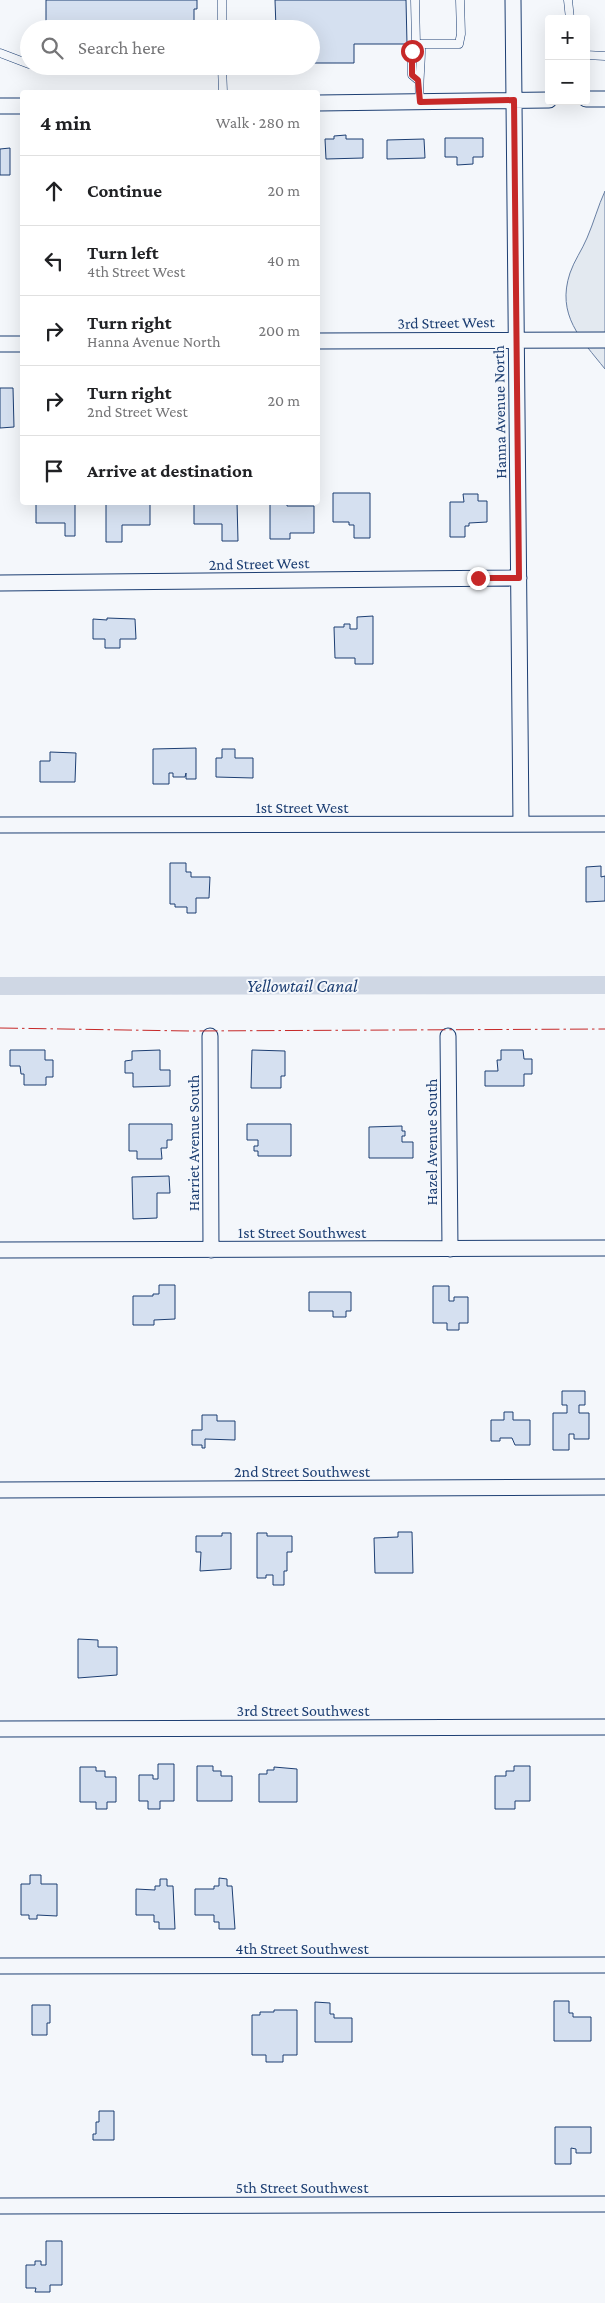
<!DOCTYPE html>
<meta charset="utf-8">
<style>
:root{--surface:#fff;--page:#f6f6f6;--text:#202124;--muted:#757577;--line:#e0e0e0}
body{margin:0;font-family:"Crimson Pro",serif;background:var(--page);color:var(--text)}
.controls{position:absolute;right:15px;top:15px;display:grid;overflow:hidden;border-radius:5px;box-shadow:0 5px 20px #0002}
.controls button{width:45px;height:45px;display:grid;place-items:center;padding:0;border:0;border-bottom:1px solid var(--line);background:var(--surface);color:var(--text);font:25px sans-serif}
.stop{position:absolute;width:15px;height:15px;margin:-11px;border:4px solid #c62828;border-radius:50%;background:#fff}
.stop.end{background:#c62828;border-color:#fff;box-shadow:0 1px 5px #0008}
.list{margin:0;padding:0;list-style:none}
h2{display:flex;justify-content:space-between;align-items:center;height:65px;margin:0;padding:0 20px;font-size:21px}
h2 small{font-size:16px;font-weight:400;color:var(--muted)}
.list li{display:grid;grid-template-columns:32px 1fr auto;gap:15px;align-items:center;box-sizing:border-box;height:70px;padding:0 20px;border-top:1px solid var(--line)}
.list b{display:block;font-size:19px;white-space:nowrap}
.list p{margin:0;font-size:16px;white-space:nowrap;color:var(--muted)}
.list em{font-size:16px;font-style:normal;color:var(--muted)}
.icon{flex:none;width:28px;height:28px;fill:none;stroke:currentColor;stroke-width:2;stroke-linecap:round;stroke-linejoin:round}
.map{position:relative;flex:none;width:605px;height:2303px;overflow:hidden}
.search{position:absolute;background:var(--surface);box-shadow:0 5px 20px #0002;left:20px;top:20px;width:300px;height:55px;display:flex;align-items:center;gap:12px;box-sizing:border-box;padding:0 18px;border-radius:28px;color:var(--muted);font-size:19px}
.panel{position:absolute;background:var(--surface);box-shadow:0 5px 20px #0002;left:20px;top:90px;width:300px;height:415px;border-radius:5px}
.map>svg:first-child{display:block}
</style>
<div class="map">
<svg width="605" height="2303" viewBox="0 0 605 2303">
<rect width="100%" height="100%" fill="#f4f7fb"/>
<path fill="#e3e9f0" stroke="#687fa3" d="M605 191V369C581 339 556 315 570 273 574 261 582 250 587 238 594 222 598 206 605 191Z"/>
<g fill="none" stroke-linecap="round" stroke-linejoin="round">
<path stroke="#cfd7e4" stroke-width="18" d="M0 986 605 985"/>
</g>
<path fill="#d5e0f0" stroke="#1d3f73" d="M46 0H197V9H194V29H46Z
M275 0H406L407 44H354V63H311V29H276Z
M346 135V139H363V158L326 159 325 139H334V136Z
M445 138H483V157H473V164L457 165V157H445Z
M424 139 425 158 387 159V140Z
M10 148V175H0V149Z
M0 388H13L14 427 0 428Z
M333 493H370V538H354V525H349V522H333Z
M463 494H478V501H487V522L469 523V526H465V537H450V502H464Z
M67 502H75V536H65V523H36V504Z
M106 502H150V525H122V542H106Z
M194 502H237L238 541H222V524H194Z
M270 502H287V506H314V533H290V539H270Z
M373 616V664H355V658H335L334 627H344V624H350V629H357V617Z
M107 618 135 619 136 639H120V648H105V639H93V619L107 620Z
M196 748V779H186V773L185 777H173V773H169V784H153V749Z
M222 749H235V758H253V778L216 777V758H222Z
M50 752 76 753 75 782H40V761H50Z
M170 863H186V872H191V877H210L209 898H196V913H187V907H175V904H170Z
M601 866V877L605 876V901L586 902V867Z
M10 1050H45V1060H53V1077H46V1085H24V1074H21L20 1066H10Z
M160 1050V1070H170V1086L133 1087V1073H125V1061L132 1060V1051Z
M252 1050 285 1051V1076H281V1088H251Z
M501 1050H523L524 1059H532V1074H524V1086H485V1071H498L497 1060H501Z
M129 1124H172V1140H167V1148H161L162 1159H137V1151H129Z
M247 1124H291V1156H258V1151H254V1146H258V1140H247Z
M402 1126V1131H405V1136H402V1142H413V1158H369V1127Z
M169 1176 170 1193H157V1218L133 1219 132 1177Z
M159 1285H175V1319L154 1320V1325H133V1296H153V1294H159Z
M433 1286H449V1301H454V1297H468V1323H459V1330H447V1323H433Z
M309 1292H351V1311H346V1317H333V1311H309Z
M562 1391H585V1405H579V1413H589V1439H574V1434H569V1450H553V1413H567V1405H562Z
M504 1412H513V1420H530V1445H515L512 1438H500V1441H491V1420H504Z
M202 1415H217V1421H235V1440L205 1439V1448H202V1445H192V1430H202Z
M398 1532H412L413 1573H375L374 1538 398 1537Z
M222 1533H231V1569L200 1571 201 1552H196V1536H222Z
M257 1533H267V1536H292V1552H287V1571H284V1585H273V1575H266V1578H257Z
M78 1639 98 1640V1647H117V1675L78 1678Z
M158 1764H174V1801H160V1809H148V1801H139V1775H153V1779H158Z
M197 1766H213V1771H221V1776H232V1801H197Z
M514 1766H530V1801H515V1809H495V1776H506V1771H514Z
M80 1767H96V1771H105V1777H116V1802H107V1809H96V1802H80Z
M274 1767 297 1769V1802H259V1774H267V1770H274Z
M30 1875H41V1884H57V1916L37 1915V1919H29V1915H21V1884H30Z
M219 1878 227 1879V1886H232L235 1929H219V1922H214V1915H195V1889H214V1886H219Z
M160 1879H167V1886H173L175 1929H159V1922H154V1915H136V1889L155 1890V1886H160Z
M554 2001H569V2013H573V2017H591V2041H554Z
M315 2002 330 2003V2014H334V2018H352V2042H315Z
M32 2005H50V2023H47V2035H32Z
M274 2010H297V2055H283V2062H266V2055H252V2015H260V2012H274Z
M99 2111H114V2140H93V2134H96V2122H99Z
M555 2127H591V2153H576V2149L571 2148V2164H555Z
M46 2241H62V2285H50V2292H35L36 2288H26V2265H35V2261H41V2265H46Z"/>
<g fill="none" stroke-linecap="round" stroke-linejoin="round">
<defs>
<path id="service" d="M415 0 416 44 412 51V75L418 80
M568 0 570 19
M222 29V0
M416 44H459L461 34 460 0
M416 44 421 49C421 68 418 83 420 102
M0 53 29 64
M586 55 605 56
M40 66H57
M222 66 223 92"/>
<path id="minor" d="M513 0 521 824
M586 99H605
M318 103 549 100
M0 106H22
M318 341 605 340
M0 344H22
M0 583 519 578
M0 825 605 824
M210 1036 211 1250
M448 1036 450 1249
M0 1250 605 1248
M0 1490 605 1487
M0 1729 605 1727
M0 1966 605 1965
M0 2206 605 2204"/>
</defs>
<use href="#service" stroke="#1d3f73" stroke-width="9"/>
<use href="#minor" stroke="#1d3f73" stroke-width="17"/>
<use href="#service" stroke="#f4f7fb" stroke-width="8"/>
<use href="#minor" stroke="#f4f7fb" stroke-width="15"/>
<path stroke="#c62828" stroke-width="1" stroke-dasharray="18 4 2.5 4" stroke-linecap="butt" d="M0 1028 189 1031 605 1029"/>
</g>
<g fill="none" stroke-linecap="round" stroke-linejoin="round">
<path stroke="#c62828" stroke-width="6" d="M412 51V75L418 80 420 102 514 100 519 578H478"/>
</g>
<g text-anchor="middle" stroke-width="4" stroke-linejoin="round" paint-order="stroke">
<g font-size="16" fill="#1d3f73" stroke="#f4f7fb">
<text transform="translate(446 322) rotate(-1)" y="6">3rd Street West</text>
<text transform="translate(499 412) rotate(-91)" y="6">Hanna Avenue North</text>
<text transform="translate(259 563) rotate(-1)" y="6">2nd Street West</text>
<text x="302" y="813">1st Street West</text>
<text transform="translate(431 1142) rotate(-90)" y="6">Hazel Avenue South</text>
<text transform="translate(193 1143) rotate(-90)" y="6">Harriet Avenue South</text>
<text x="302" y="1238">1st Street Southwest</text>
<text x="302" y="1477">2nd Street Southwest</text>
<text x="303" y="1716">3rd Street Southwest</text>
<text x="302" y="1954">4th Street Southwest</text>
<text x="302" y="2193">5th Street Southwest</text>
</g>
<g font-size="18" font-style="italic" fill="#1d3f73" stroke="#f4f7fb">
<text x="302" y="992">Yellowtail Canal</text>
</g>
</g>
</svg>
<div class="controls">
<button>+</button>
<button>−</button>
</div>
<div class="stop" style="left:412px;top:51px"></div>
<div class="stop end" style="left:478px;top:578px"></div>
<div class="search"><svg class="icon" aria-label="search" viewBox="0 0 24 24"><circle cx="10" cy="10" r="6"/><path d="M15 15l6 6"/></svg>Search here</div>
<section class="panel">
<h2>4 min<small>Walk · 280 m</small></h2>
<ul class="list">
<li><svg class="icon" aria-label="ahead" viewBox="0 0 24 24"><path d="M12 20V5M6 11l6-6 6 6"/></svg><div><b>Continue</b></div><em>20 m</em></li>
<li><svg class="icon" aria-label="left" viewBox="0 0 24 24"><path d="M17 20v-9H6M10 6l-5 5 5 5"/></svg><div><b>Turn left</b><p>4th Street West</p></div><em>40 m</em></li>
<li><svg class="icon" aria-label="right" viewBox="0 0 24 24"><path d="M7 20v-9h11M14 6l5 5-5 5"/></svg><div><b>Turn right</b><p>Hanna Avenue North</p></div><em>200 m</em></li>
<li><svg class="icon" aria-label="right" viewBox="0 0 24 24"><path d="M7 20v-9h11M14 6l5 5-5 5"/></svg><div><b>Turn right</b><p>2nd Street West</p></div><em>20 m</em></li>
<li><svg class="icon" aria-label="arrive" viewBox="0 0 24 24"><path d="M6 21V4h12l-3 4 3 4H6"/></svg><div><b>Arrive at destination</b></div></li>
</ul>
</section>
</div>
